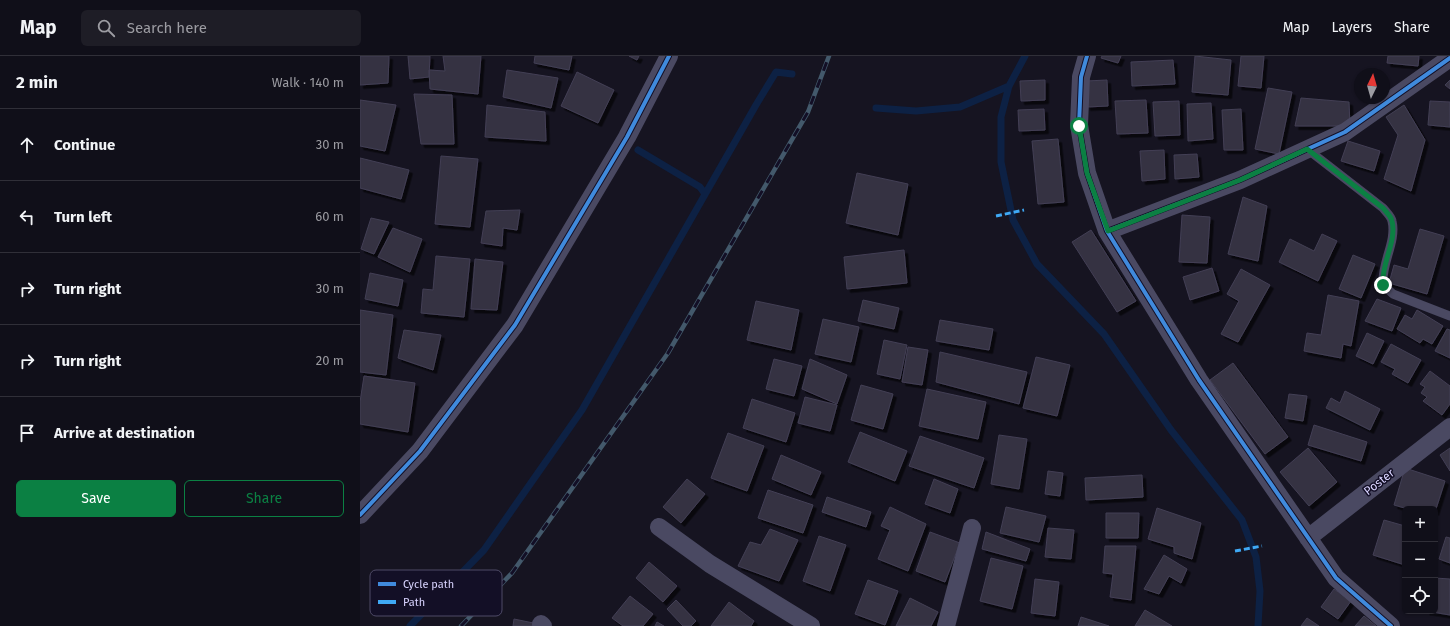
<!DOCTYPE html>
<meta charset="utf-8">
<style>
:root{--surface:#100f19;--page:#1e1d26;--text:#f1f3f6;--muted:#9c9ca2;--line:#302f38;--accent:#0b8043}
body{margin:0;font-family:"Fira Sans",sans-serif;background:var(--page);color:var(--text)}
.controls{position:absolute;right:12px;bottom:12px;display:grid;overflow:hidden;border-radius:6px;box-shadow:0 1px 3px #0004}
.controls button{width:36px;height:36px;display:grid;place-items:center;padding:0;border:0;border-bottom:1px solid var(--line);background:var(--surface);color:var(--text);font:20px sans-serif}
.compass{position:absolute;left:994px;top:12px;width:36px;height:36px;border-radius:50%;background:var(--surface);box-shadow:0 1px 3px #0004;rotate:5deg}
.stop{position:absolute;width:12px;height:12px;margin:-9px;border:3px solid #0b8043;border-radius:50%;background:#fff}
.stop.end{background:#0b8043;border-color:#fff;box-shadow:0 1px 4px #0008}
.list{margin:0;padding:0;list-style:none}
h2{display:flex;justify-content:space-between;align-items:center;height:52px;margin:0;padding:0 16px;font-size:17px}
h2 small{font-size:13px;font-weight:400;color:var(--muted)}
.list li{display:grid;grid-template-columns:26px 1fr auto;gap:12px;align-items:center;box-sizing:border-box;height:72px;padding:0 16px;border-top:1px solid var(--line)}
.list b{display:block;font-size:15px;white-space:nowrap}
.list em{font-size:13px;font-style:normal;color:var(--muted)}
.actions{display:flex;gap:8px;padding:12px 16px}
.actions a{flex:1;padding:9px 0;border:1px solid var(--accent);border-radius:6px;text-align:center;font-size:14px;color:var(--accent)}
.actions .main{background:var(--accent);color:#fff}
.icon{flex:none;width:22px;height:22px;fill:none;stroke:currentColor;stroke-width:2;stroke-linecap:round;stroke-linejoin:round}
.map{position:relative;flex:none;width:1090px;height:570px;overflow:hidden}
header{display:flex;align-items:center;gap:24px;box-sizing:border-box;height:56px;padding:0 20px;background:var(--surface);border-bottom:1px solid var(--line)}
header strong{font-size:19px}
nav{display:flex;gap:22px;margin-inline-start:auto;font-size:14px}
.search{width:280px;height:36px;background:var(--page);display:flex;align-items:center;gap:10px;box-sizing:border-box;padding:0 14px;border-radius:6px;color:var(--muted);font-size:15px}
main{display:flex}
aside{flex:1;background:var(--surface)}
.map>svg:first-child{display:block}
</style>
<header>
<strong>Map</strong>
<div class="search"><svg class="icon" aria-label="search" viewBox="0 0 24 24"><circle cx="10" cy="10" r="6"/><path d="M15 15l6 6"/></svg>Search here</div>
<nav><a>Map</a><a>Layers</a><a>Share</a></nav>
</header>
<main>
<aside>
<h2>2 min<small>Walk · 140 m</small></h2>
<ul class="list">
<li><svg class="icon" aria-label="ahead" viewBox="0 0 24 24"><path d="M12 20V5M6 11l6-6 6 6"/></svg><div><b>Continue</b></div><em>30 m</em></li>
<li><svg class="icon" aria-label="left" viewBox="0 0 24 24"><path d="M17 20v-9H6M10 6l-5 5 5 5"/></svg><div><b>Turn left</b></div><em>60 m</em></li>
<li><svg class="icon" aria-label="right" viewBox="0 0 24 24"><path d="M7 20v-9h11M14 6l5 5-5 5"/></svg><div><b>Turn right</b></div><em>30 m</em></li>
<li><svg class="icon" aria-label="right" viewBox="0 0 24 24"><path d="M7 20v-9h11M14 6l5 5-5 5"/></svg><div><b>Turn right</b></div><em>20 m</em></li>
<li><svg class="icon" aria-label="arrive" viewBox="0 0 24 24"><path d="M6 21V4h12l-3 4 3 4H6"/></svg><div><b>Arrive at destination</b></div></li>
</ul>
<div class="actions"><a class="main">Save</a><a>Share</a></div>
</aside>
<div class="map">
<svg width="1090" height="570" viewBox="0 0 1090 570">
<defs>
<filter id="shadow"><feDropShadow dx="3.5" dy="3.5" stdDeviation="0" flood-color="#0009"/></filter>
</defs>
<rect width="100%" height="100%" fill="#161421"/>
<g fill="none" stroke-linecap="round" stroke-linejoin="round">
<path stroke="#0d2144" stroke-width="7" d="M665 0 649 30 641 61V106L653 164 677 208 744 278 811 374 882 464 896 501 900 535 898 570
M516 52 556 55 600 51 649 30
M278 94 340 131 345 138
M50 570 124 494 222 354 396 49 416 16 432 18"/>
</g>
<path fill="#343243" stroke="#433f54" filter="url(#shadow)" d="M0 0H29L28 27 0 29Z
M48 0H70L69 21 50 23Z
M83 0H121L118 38 70 33 69 14 85 15Z
M175 0H212L209 14 174 7Z
M269 0H279L277 4Z
M742 0H761L758 7 741 2Z
M835 0 871 4 868 39 832 36Z
M881 0H904L901 32 878 30Z
M1028 0H1059L1058 10 1027 7Z
M813 4 815 28 772 30 771 6Z
M147 14 198 22 191 52 143 41Z
M217 16 254 34 238 67 201 50Z
M685 24V44L661 45 660 25Z
M747 24 748 50 727 51 726 25Z
M1090 24V33L1085 29Z
M908 32 932 36 919 98 895 93Z
M54 38 92 39 94 88H61Z
M941 42 989 46 990 70H935Z
M0 44 36 49 25 95 0 90Z
M786 44 788 77 757 78 755 45Z
M819 45 820 79 795 80 793 46Z
M1070 45 1090 46V71L1068 69Z
M851 47 853 83 828 85 827 48Z
M127 49 185 56 186 85 125 81Z
M1044 49 1065 84 1051 135 1024 123 1038 79 1026 61Z
M684 53 685 74 659 75 658 54Z
M881 53 883 94H864L862 54Z
M698 83 704 146 678 148 672 85Z
M988 85 1020 95 1014 115 981 105Z
M804 94 805 123 782 125 780 95Z
M837 98 839 121 815 123 814 99Z
M81 100 118 103 110 171 75 168Z
M0 102 49 114 41 143 0 132Z
M497 117 548 128 538 179 486 167Z
M883 141 907 150 898 205 868 198Z
M160 154 157 174 143 172 142 190 121 187 126 155Z
M822 159 850 161 847 207 819 206Z
M11 162 29 166 14 198 1 193Z
M33 172 62 183 50 216 18 201Z
M1060 173 1084 180 1067 238 1029 227 1034 209 1048 213Z
M731 174 776 245 757 256 712 186Z
M962 178 977 185 958 225 919 206 930 183 954 195Z
M544 194 547 227 487 233 484 201Z
M993 199 1015 208 1001 242 979 233Z
M76 200 110 203 104 261 61 257 63 233 73 234Z
M115 203 143 206 137 254 111 253Z
M852 212 859 235 830 244 823 221Z
M881 213 910 229 878 286 861 278 879 245 867 238Z
M10 217 43 224 38 250 5 243Z
M968 239 999 245 991 290 983 288 981 302 944 295 947 277 961 279Z
M1017 243 1041 252 1032 275 1005 265Z
M503 244 539 252 534 273 498 265Z
M396 245 439 254 431 294 387 284Z
M0 254 33 259 26 319 0 316Z
M1057 254 1083 270 1072 288 1063 283 1060 287 1037 273 1045 259 1052 263Z
M463 263 499 271 491 306 455 298Z
M580 264 633 273 629 294 576 285Z
M1087 273 1090 274V302L1075 295Z
M44 274 81 279 73 314 38 302Z
M1007 277 1024 285 1013 308 996 300Z
M524 284 547 289 540 323 517 318Z
M1031 288 1061 304 1048 327 1032 318 1035 313 1021 306Z
M548 291 568 294 562 329 542 326Z
M580 296 667 316 659 348 576 326Z
M676 301 710 309 697 360 663 352Z
M414 303 442 310 434 340 406 333Z
M450 303 487 319 477 348 442 333Z
M873 307 928 381 905 398 850 324Z
M1070 315 1090 330V348L1082 359 1063 345 1067 341 1061 337 1065 331 1060 328Z
M4 320 55 327 48 376 0 368V346Z
M501 329 533 338 523 373 491 364Z
M567 333 626 346 618 383 559 370Z
M985 335 1020 353 1010 374 966 352 971 342 980 347Z
M929 338 947 340 943 365 925 362Z
M445 341 477 349 470 375 438 367Z
M392 343 435 357 426 386 383 372Z
M954 369 1007 386 1001 405 948 389Z
M500 376 547 395 535 425 488 406Z
M368 377 404 390 387 435 351 422Z
M639 379 667 383 659 433 631 428Z
M560 380 624 402 614 432 549 410Z
M948 392 977 426 949 450 920 416Z
M1090 392V415L1080 399Z
M421 399 461 416 451 439 412 423Z
M1045 412 1085 425 1075 456V453H1048L1034 449Z
M688 415 703 417 700 440 685 438Z
M782 419 783 441 726 444 725 422Z
M327 423 345 438 321 467 303 451Z
M574 423 598 433 590 457 565 448Z
M408 434 453 449 443 477 398 462Z
M467 441 511 456 506 471 462 456Z
M530 451 566 468 548 515 518 503 530 474 521 470Z
M646 451 686 460 679 486 640 477Z
M797 452 841 467 832 503 814 497V491L788 483Z
M746 457H779L778 482H746Z
M1024 464 1045 470V509L1013 499Z
M688 472 714 474 711 503 685 501Z
M410 473 438 484 419 525 378 510 390 486 401 489Z
M570 476 600 487 585 526 556 515Z
M626 476 670 493 666 505 622 493Z
M459 480 486 489 470 535 443 525Z
M1086 481 1090 482V507L1079 503Z
M745 490H776L771 544 750 541 753 518 743 517Z
M804 499 827 513 821 527 809 520 799 538 784 533Z
M631 502 663 510 652 553 620 545Z
M289 506 317 530 303 546 276 522Z
M1075 522 1090 523V559L1066 555H1075Z
M675 523 699 526 695 560 671 557Z
M508 524 538 535 525 569 495 558Z
M974 533 991 545 978 563 961 551Z
M270 540 293 558 283 570H263L252 562Z
M550 542 578 556 571 570H536Z
M316 544 336 565 331 570H323L307 553Z
M369 546 394 565 391 570H351Z
M785 554 812 570H775Z
M1004 560 1016 570H995Z
M721 561 749 570H718Z
M947 562 959 570H941Z
M154 563 183 569V570H153Z
M297 566 304 570H295Z"/>
<g fill="none" stroke-linecap="round" stroke-linejoin="round">
<path stroke="#4a4962" stroke-width="9" d="M947 93 1023 152C1026 156 1031 160 1032 165 1037 186 1021 207 1023 229L1033 238 1090 260"/>
<path stroke="#4a4962" stroke-width="18" d="M727 0 721 21 719 69 727 117 747 175 839 324 976 522 1031 570
M747 175 880 124 985 76 1090 2
M0 459 60 395 155 269 267 81 309 0
M299 471 350 508 451 570
M948 482 1090 371
M181 568 183 570
M586 570 612 472"/>
<defs>
<path id="rail" d="M101 570 152 517 308 297 448 56 469 0"/>
</defs>
<use href="#rail" stroke="#43596b" stroke-width="4.5"/>
<use href="#rail" stroke="#130f26" stroke-width="3" stroke-dasharray="9" stroke-linecap="butt"/>
<path stroke="#3fa9f5" stroke-width="3" stroke-dasharray="6 3" stroke-linecap="butt" d="M636 160 664 154
M875 495 902 490"/>
<defs>
<path id="cycleway" d="M727 0 721 21 719 69 727 117 747 175 839 324 976 522 1031 570
M747 175 880 124 985 76 1090 2
M0 459 60 395 155 269 267 81 309 0"/>
</defs>
<use href="#cycleway" stroke="#130f26" stroke-width="6"/>
<use href="#cycleway" stroke="#408adc" stroke-width="4"/>
</g>
<g fill="none" stroke-linecap="round" stroke-linejoin="round">
<path stroke="#0b8043" stroke-width="5" d="M719 70 727 117 748 175 880 124 947 93 1023 152C1026 156 1031 160 1032 165 1037 186 1021 207 1023 229"/>
</g>
<g text-anchor="middle" stroke-width="3" stroke-linejoin="round" paint-order="stroke">
<g font-size="12" fill="#d9d4ff" stroke="#130f26">
<text transform="translate(1019 426) rotate(-38)" y="4">Poster</text>
</g>
</g>
<rect x="10" y="514" width="132" height="46" rx="6" fill="#130f26" stroke="#4e4a67" stroke-width="1"/>
<rect x="18" y="526" width="18" height="4" fill="#408adc"/>
<rect x="18" y="544" width="18" height="4" fill="#3fa9f5"/>
<g font-size="11" fill="#d9d4ff">
<text x="43" y="532">Cycle path</text>
<text x="43" y="550">Path</text>
</g>
</svg>
<div class="controls">
<button>+</button>
<button>−</button>
<button><svg class="icon" aria-label="locate" viewBox="0 0 24 24"><circle cx="12" cy="12" r="6"/><path d="M12 2v4M12 18v4M2 12h4M18 12h4"/></svg></button>
</div>
<svg class="compass" viewBox="-18 -18 36 36"><path d="M0-13l5 13h-10z" fill="#e53935"/><path d="M0 13l5-13h-10z" fill="#9c9ca2"/></svg>
<div class="stop" style="left:719px;top:70px"></div>
<div class="stop end" style="left:1023px;top:229px"></div>
</div>
</main>
